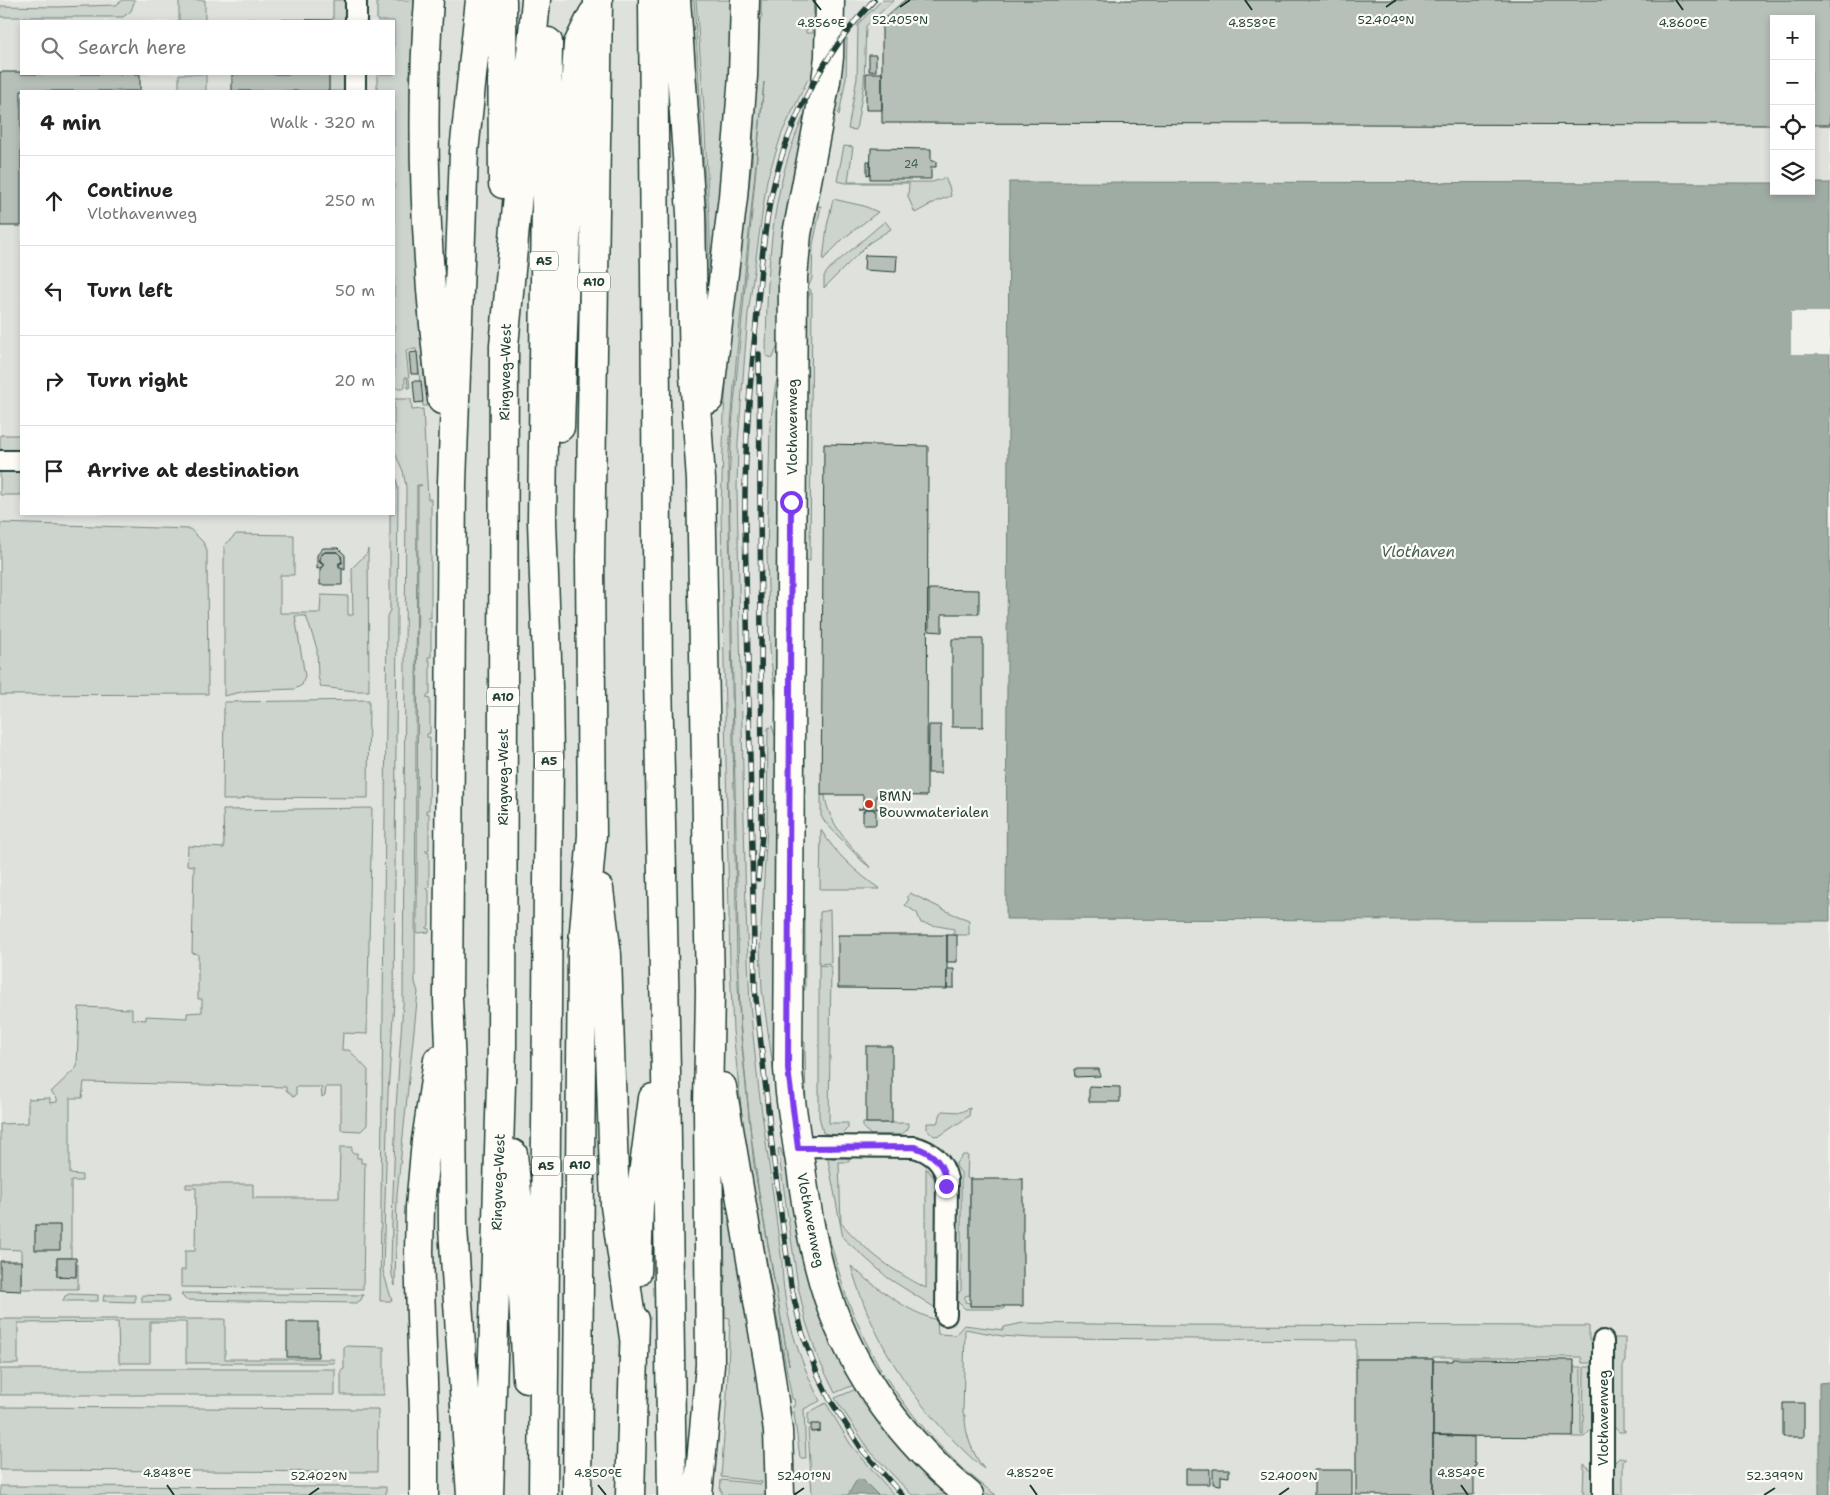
<!DOCTYPE html>
<meta charset="utf-8">
<style>
:root{--surface:#fff;--page:#f2f2f2;--text:#222;--muted:#767676;--line:#e0e0e0}
body{margin:0;font-family:"Shantell Sans",sans-serif;background:var(--page);color:var(--text)}
.controls{position:absolute;right:15px;top:15px;display:grid;overflow:hidden;border-radius:0px;box-shadow:0 2px 8px #0003}
.controls button{width:45px;height:45px;display:grid;place-items:center;padding:0;border:0;border-bottom:1px solid var(--line);background:var(--surface);color:var(--text);font:25px sans-serif}
.stop{position:absolute;width:15px;height:15px;margin:-11px;border:4px solid #7c3aed;border-radius:50%;background:#fff}
.stop.end{background:#7c3aed;border-color:#fff;box-shadow:0 1px 5px #0008}
.list{margin:0;padding:0;list-style:none}
h2{display:flex;justify-content:space-between;align-items:center;height:65px;margin:0;padding:0 20px;font-size:21px}
h2 small{font-size:16px;font-weight:400;color:var(--muted)}
.list li{display:grid;grid-template-columns:32px 1fr auto;gap:15px;align-items:center;box-sizing:border-box;height:90px;padding:0 20px;border-top:1px solid var(--line)}
.list b{display:block;font-size:19px;white-space:nowrap}
.list p{margin:0;font-size:16px;white-space:nowrap;color:var(--muted)}
.list em{font-size:16px;font-style:normal;color:var(--muted)}
.icon{flex:none;width:28px;height:28px;fill:none;stroke:currentColor;stroke-width:2;stroke-linecap:round;stroke-linejoin:round}
.map{position:relative;flex:none;width:1830px;height:1495px;overflow:hidden}
.search{position:absolute;background:var(--surface);box-shadow:0 2px 8px #0003;left:20px;top:20px;width:375px;height:55px;display:flex;align-items:center;gap:12px;box-sizing:border-box;padding:0 18px;border-radius:0px;color:var(--muted);font-size:19px}
.panel{position:absolute;background:var(--surface);box-shadow:0 2px 8px #0003;left:20px;top:90px;width:375px;height:425px;border-radius:0px}
.map>svg:first-child{display:block}
</style>
<div class="map">
<svg width="1830" height="1495" viewBox="0 0 1830 1495">
<rect width="100%" height="100%" fill="#f0f1eb"/>
<filter id="ink" filterUnits="userSpaceOnUse"><feTurbulence type="fractalNoise" baseFrequency=".02" numOctaves="2"/><feDisplacementMap in="SourceGraphic" scale="10" xChannelSelector="R" yChannelSelector="G"/><feConvolveMatrix kernelMatrix="1 2 1 2 8 2 1 2 1" color-interpolation-filters="sRGB"/></filter>
<g filter="url(#ink)">
<path fill="#dfe2dc" fill-rule="evenodd" d="M0 0H1830V1495H0ZM1774 19H1811V191H1774ZM21 21H394V74H21ZM21 91H394V514H21Z"/>
<path fill="#cdd3cd" stroke="#768880" fill-rule="evenodd" d="M123 0H135L131 11 123 17H0V6L57 7 116 5Z
M179 0H205V21H179Z
M333 0H345V21H330V20L333 19Z
M377 0H414V12L412 14 413 17 411 75H409L410 81C408 184 415 285 425 388H427L429 406H423L416 349 406 350 410 388H408L407 377H405V388H394V91H377V74H394V21H377Z
M691 0H694L706 195 710 281H712L704 110 696 0H740L708 351 702 158Z
M761 0H813L814 16 808 29H806V33H813L812 29 815 21 817 25 818 69 812 80 808 79 782 133 767 180 748 314 738 443 737 490 746 911 750 1005 758 1083 782 1262C783 1312 798 1357 820 1401L804 1409 806 1458H800L793 1406 795 1405 794 1399H792L749 1166 742 1117 733 1031 730 964 721 512 724 414 727 368 752 161 760 19 762 16 761 13ZM764 82 732 426 729 482 738 934 740 1021 751 1135 759 1192 789 1365 754 1166 740 1027 737 963 728 464 736 362Z
M882 0H894L866 26 864 84 856 130 848 129 857 78 858 24Z
M847 38 846 78 839 115 833 108 839 48Z
M179 74H206V91H179Z
M329 74H345V91H329Z
M815 93 783 332 773 358 766 356C767 265 770 175 815 93Z
M844 146 853 147 848 182H932L945 178 949 186 951 196 937 201 915 213 908 197 909 183H846L837 181Z
M833 199 864 206 878 212 844 238 823 260 827 226Z
M819 206H821L813 245 812 278 808 288 811 290 810 292 812 293 810 561H808L801 553 802 306 810 294 805 291 813 209Z
M885 221 891 229 869 243 824 288V276L829 269Z
M780 368 778 724 770 650 767 556 770 426 775 388Z
M394 399H411L412 410 423 409 428 499H431V618H428L427 621 431 622V657H428V660H430V695H427V698L430 699V733L427 734V737H430L429 810H426V813H429V850H426V852L429 853V887L426 888V889L429 890V926L426 928 429 929V932L417 933 418 486 422 485H417L415 982 418 992 397 1194 395 1286 392 1275 391 1264 392 1222 396 1107 403 1004 406 487 403 471 394 451Z
M0 435H21V454H0Z
M0 467H21V495H0Z
M394 470 398 488 394 1002 388 1093 383 1271 392 1301H380L387 616 390 610V514H394Z
M0 523 190 529 203 542 207 550 208 694 0 695Z
M236 534 294 535V575H280V613H320L321 595 348 596V615H353L352 568 367 553 368 549 369 691H355L321 687 318 677 317 649 306 616H295L305 676 302 685 295 689 246 691 224 696V546Z
M369 700 368 798 248 797 239 800H223L224 702Z
M772 726 780 751 778 1102 762 990 760 948 767 826 768 728Z
M821 795H825C828 824 852 848 871 868L862 861 824 821 821 816Z
M372 808 367 1034 343 1033 342 1050H349L368 1070 367 1125 361 1131 341 1130V1087H326L325 1095 322 1097 321 1087H296V1095L294 1097 286 1090V1087L84 1082 82 1098H70V1174L82 1175V1181H71V1258H57V1276H76L77 1264H78V1289H21V1250L0 1249V1124L28 1123V1099L50 1098V1103L57 1102V1098L51 1092 77 1067 79 1007 132 1009V1019L146 1020V1016L187 1018V1013L202 1012V999H198V954L192 953 194 866 187 865 188 846 224 848 223 810Z
M821 830C835 853 858 874 880 889H820Z
M910 893 953 914 969 920V935H954V929L921 923 917 913 905 905 909 899 907 897Z
M830 910 831 963 819 964 820 912Z
M805 921V990H798L801 927Z
M819 965 831 966 829 1123H848V1128L840 1136 823 1133 819 1116Z
M805 1042 806 1115 798 1043Z
M970 1108 969 1116 941 1135 934 1136 927 1129V1123H937L942 1111 961 1112Z
M863 1123H908V1129L901 1135H871L863 1128Z
M724 1146 774 1495H722V1491H720L721 1480 761 1484 762 1482 721 1477 727 1396 730 1318 725 1317Z
M340 1147H352V1153H357V1158H361V1163H365L363 1289 181 1287V1270H185V1251H195L196 1188H186V1184H253V1198H339Z
M780 1148 792 1178 858 1383 835 1393 818 1358 806 1322 798 1286 778 1149Z
M963 1155H968L967 1178 970 1179V1295L965 1296V1302L970 1303V1306H1004V1309H965L956 1300V1296L961 1290V1173L956 1166V1163Z
M837 1158H849V1162H839L841 1223C867 1252 891 1270 926 1288V1168L934 1178 937 1193V1309L888 1278 843 1238 828 1160Z
M824 1222 826 1224 823 1226 829 1238 847 1299 865 1340 881 1370 874 1374 852 1335 820 1224Z
M851 1266C877 1288 905 1311 937 1320L938 1334 955 1335 964 1325 1003 1330 1004 1327 1023 1323 1165 1325 1589 1326V1340L1593 1341V1363H1582L1581 1357H1433V1359H1356V1340L1030 1338 1002 1336 965 1329 963 1414 965 1415C965 1435 972 1452 984 1469 921 1415 874 1347 851 1266Z
M181 1293 363 1295 361 1300 356 1303 186 1300 183 1297Z
M69 1294 98 1295V1301H63L65 1296Z
M104 1295H135V1302L103 1301Z
M142 1295 169 1296V1302H142Z
M0 1319H225V1359H334V1363H186V1322H150V1363H119L118 1322 18 1323V1364H0Z
M1612 1338H1625V1362L1623 1363V1430H1625V1432H1619L1612 1425Z
M344 1346 384 1347V1395H341V1370L344 1369Z
M1574 1367H1581V1434L1583 1435 1584 1367H1593V1428L1584 1437H1573Z
M0 1369H335V1395H0Z
M883 1373C914 1420 950 1462 996 1495H984L959 1475 876 1378Z
M859 1388 955 1495H912L870 1451 835 1398Z
M826 1403 851 1445 894 1495H878L863 1480 848 1495H812L808 1429H811V1432L820 1431V1424L808 1425V1413Z
M0 1407 378 1409 377 1472 0 1470Z
M1619 1458H1625V1460L1623 1461V1495H1612V1465Z
M1584 1464 1593 1471V1495H1583Z
M0 1486 386 1487V1495H0Z"/>
<path fill="#9faca4" stroke="#6c8077" d="M1009 182 1774 183V191H1811V183H1830V921L1006 919Z
M1830 1382V1495H1819V1383Z
M858 1479 863 1480 878 1495H848C852 1489 854 1483 858 1479Z"/>
<path fill="#f0f1eb" d="M1791 312H1830V354H1791Z"/>
<path fill="#b6bfb8" stroke="#1f3d34" d="M905 0H1830V125H1811V19H1774V125L882 123V20Z
M233 19 330 20V21H233Z
M869 55H876V71H869Z
M0 72H21V74H140V91H21V226H0Z
M866 73H882V110H866Z
M232 74H329V91H232Z
M871 148 931 149V161H936V167H931V179H870Z
M867 161H870V174L867 175Z
M865 255 897 256 896 272 864 270Z
M417 352 419 374H411L409 353Z
M413 381H421L423 402 415 403Z
M824 444 928 446 927 796 876 795V808L881 809H858L863 808V795H821Z
M323 548H338L345 555V570L339 567V563H342L341 556 337 552H325L320 556V563H323V567L317 569V555Z
M325 552H337L341 556 342 563H339V565L342 569V585H320V569L323 565V563H320V556Z
M929 589 979 590V614H942V632L929 631Z
M952 639H983V727H952Z
M929 725H941V773H928Z
M865 809H874V811H876V825H863V811H865Z
M838 935H947V989L838 988Z
M947 935H957V962H947Z
M947 969H954V988H947Z
M866 1046H892V1123H866Z
M1074 1069H1099L1100 1076 1075 1077Z
M1089 1086 1120 1087V1102H1089Z
M970 1179H1023V1306H970Z
M35 1225H60V1250H35Z
M57 1258H76V1277L57 1276Z
M0 1261H21V1291L0 1290Z
M287 1322H318V1357H287Z
M1356 1359H1433V1495H1356Z
M1453 1359 1574 1360 1573 1437 1452 1436V1435H1433V1361H1453Z
M1783 1403H1804V1437H1783Z
M811 1424H820V1431L811 1432Z
M1433 1435 1474 1437V1463H1476V1466H1474V1495H1433Z
M1186 1469H1210V1484H1186Z
M1213 1469H1229V1477L1221 1476V1485L1213 1484Z
M1314 1470H1352V1495H1314Z"/>
<g fill="none" stroke-linecap="round" stroke-linejoin="round">
<defs>
<path id="minor" d="M356 21V0
M355 91V74
M0 461H21
M798 1148 816 1146 914 1147C930 1151 943 1161 947 1179L946 1315
M1603 1341V1495"/>
<path id="secondary" d="M830 0 829 57 826 81 797 234 793 277 788 1069 790 1093C793 1118 797 1143 801 1168 807 1212 814 1255 828 1297 854 1376 905 1443 969 1495"/>
<path id="motorway" d="M429 0C419 134 426 267 442 400
M502 0 503 184
M653 0 658 675 666 1072 672 1495
M676 0 691 213 694 375 701 480 710 991 708 1109 710 1365 698 1495
M709 399 733 197 743 76 745 0
M560 427 566 238 578 44 593 14
M599 889 607 955 615 1206 634 1338
M722 1087 770 1372 778 1431 780 1495
M513 1154 519 1213 527 1378
M637 1272 639 1205 653 1098
M424 1495V1415L419 1252 420 1207 426 1141 438 1060
M471 1495 453 1228 452 1092 448 998 452 483 464 152 480 0
M489 1495 502 1048 504 346 536 0
M543 1495 549 760 548 687 542 521 548 42
M577 1495 582 955 592 835 590 561 598 0
M630 1495 635 1320"/>
</defs>
<use href="#minor" stroke="#1f3d34" stroke-width="24"/>
<use href="#secondary" stroke="#1f3d34" stroke-width="31"/>
<use href="#motorway" stroke="#1f3d34" stroke-width="31"/>
<use href="#minor" stroke="#fdfcf7" stroke-width="20"/>
<use href="#secondary" stroke="#fdfcf7" stroke-width="28"/>
<use href="#motorway" stroke="#fdfcf7" stroke-width="28"/>
<defs>
<path id="rail" d="M874 0C825 52 789 118 773 188 763 232 760 279 756 324 749 391 744 457 745 524L755 989 773 1155 791 1286 802 1332 817 1373 829 1398 863 1451 902 1495
M758 879 762 834V779L759 354"/>
</defs>
<use href="#rail" stroke="#1f3d34" stroke-width="5.5"/>
<use href="#rail" stroke="#fdfcf7" stroke-width="4" stroke-dasharray="11" stroke-linecap="butt"/>
</g>
</g>
<g fill="none" stroke-linecap="round" stroke-linejoin="round" filter="url(#ink)">
<path stroke="#7c3aed" stroke-width="6" d="M791 502 788 1069 798 1148 914 1147C933 1152 946 1165 946 1186"/>
</g>
<path fill="none" stroke="#1f3d34" stroke-width="2" d="M813 0 821 10M1245 0 1252 10M1676 0 1683 10M900 7 910 0M1386 7 1396 0M167 1485 174 1495M598 1485 606 1495M1030 1485 1037 1495M1461 1485 1468 1495M309 1495 319 1488M794 1495 804 1488M1279 1495 1289 1488M1764 1495 1775 1488"/>
<circle fill="#c8321e" stroke="#fdfcf7" stroke-width="2" cx="869" cy="804" r="5"/>
<g text-anchor="middle" stroke-width="4.5" stroke-linejoin="round" paint-order="stroke">
<g font-size="11" fill="#455e55">
<text x="911" y="168">24</text>
</g>
<g fill="#fdfcf7" stroke="#62766e" stroke-width="1">
<rect x="530" y="251.5" width="28" height="19" rx="4"/>
<rect x="578" y="272.5" width="32" height="19" rx="4"/>
<rect x="487" y="687.5" width="32" height="19" rx="4"/>
<rect x="535" y="751.5" width="28" height="19" rx="4"/>
<rect x="564" y="1155.5" width="32" height="19" rx="4"/>
<rect x="532" y="1156.5" width="28" height="19" rx="4"/>
</g>
<g font-size="12" font-weight="bold" fill="#1f3d34">
<text x="544" y="265">A5</text>
<text x="594" y="286">A10</text>
<text x="503" y="701">A10</text>
<text x="549" y="765">A5</text>
<text x="580" y="1169">A10</text>
<text x="546" y="1170">A5</text>
</g>
<g font-size="14" fill="#1f3d34" stroke="#fdfcf7">
<text transform="translate(505 372) rotate(-89)" y="5">Ringweg-West</text>
<text transform="translate(792 427) rotate(-90)" y="5">Vlothavenweg</text>
<text transform="translate(503 777) rotate(-90)" y="5">Ringweg-West</text>
<text transform="translate(498 1182) rotate(-88)" y="5">Ringweg-West</text>
<text transform="translate(811 1220) rotate(79)" y="5">Vlothavenweg</text>
<text transform="translate(1603 1418) rotate(-90)" y="5">Vlothavenweg</text>
</g>
<g font-size="14" fill="#1f3d34" stroke="#fdfcf7" text-anchor="start">
<text x="879" y="801">BMN<tspan x="879" dy="16">Bouwmaterialen</tspan></text>
</g>
<g font-size="15" font-style="italic" fill="#455e56" stroke="#fdfcf7">
<text x="1418" y="557">Vlothaven</text>
</g>
</g>
<g font-size="12" text-anchor="middle" fill="#1f3d34" stroke="#fdfcf7" stroke-width="4.5" stroke-linejoin="round" paint-order="stroke">
<text x="900" y="24">52.405°N</text>
<text x="1386" y="24">52.404°N</text>
<text x="1683" y="27">4.860°E</text>
<text x="821" y="27">4.856°E</text>
<text x="1252" y="27">4.858°E</text>
<text x="167" y="1477">4.848°E</text>
<text x="598" y="1477">4.850°E</text>
<text x="1030" y="1477">4.852°E</text>
<text x="1461" y="1477">4.854°E</text>
<text x="319" y="1480">52.402°N</text>
<text x="804" y="1480">52.401°N</text>
<text x="1289" y="1480">52.400°N</text>
<text x="1775" y="1480">52.399°N</text>
</g>
</svg>
<div class="controls">
<button>+</button>
<button>−</button>
<button><svg class="icon" aria-label="locate" viewBox="0 0 24 24"><circle cx="12" cy="12" r="6"/><path d="M12 2v4M12 18v4M2 12h4M18 12h4"/></svg></button>
<button><svg class="icon" aria-label="layers" viewBox="0 0 24 24"><path d="M12 4l9 5-9 5-9-5zM3 14l9 5 9-5"/></svg></button>
</div>
<div class="stop" style="left:791px;top:502px"></div>
<div class="stop end" style="left:946px;top:1186px"></div>
<div class="search"><svg class="icon" aria-label="search" viewBox="0 0 24 24"><circle cx="10" cy="10" r="6"/><path d="M15 15l6 6"/></svg>Search here</div>
<section class="panel">
<h2>4 min<small>Walk · 320 m</small></h2>
<ul class="list">
<li><svg class="icon" aria-label="ahead" viewBox="0 0 24 24"><path d="M12 20V5M6 11l6-6 6 6"/></svg><div><b>Continue</b><p>Vlothavenweg</p></div><em>250 m</em></li>
<li><svg class="icon" aria-label="left" viewBox="0 0 24 24"><path d="M17 20v-9H6M10 6l-5 5 5 5"/></svg><div><b>Turn left</b></div><em>50 m</em></li>
<li><svg class="icon" aria-label="right" viewBox="0 0 24 24"><path d="M7 20v-9h11M14 6l5 5-5 5"/></svg><div><b>Turn right</b></div><em>20 m</em></li>
<li><svg class="icon" aria-label="arrive" viewBox="0 0 24 24"><path d="M6 21V4h12l-3 4 3 4H6"/></svg><div><b>Arrive at destination</b></div></li>
</ul>
</section>
</div>
